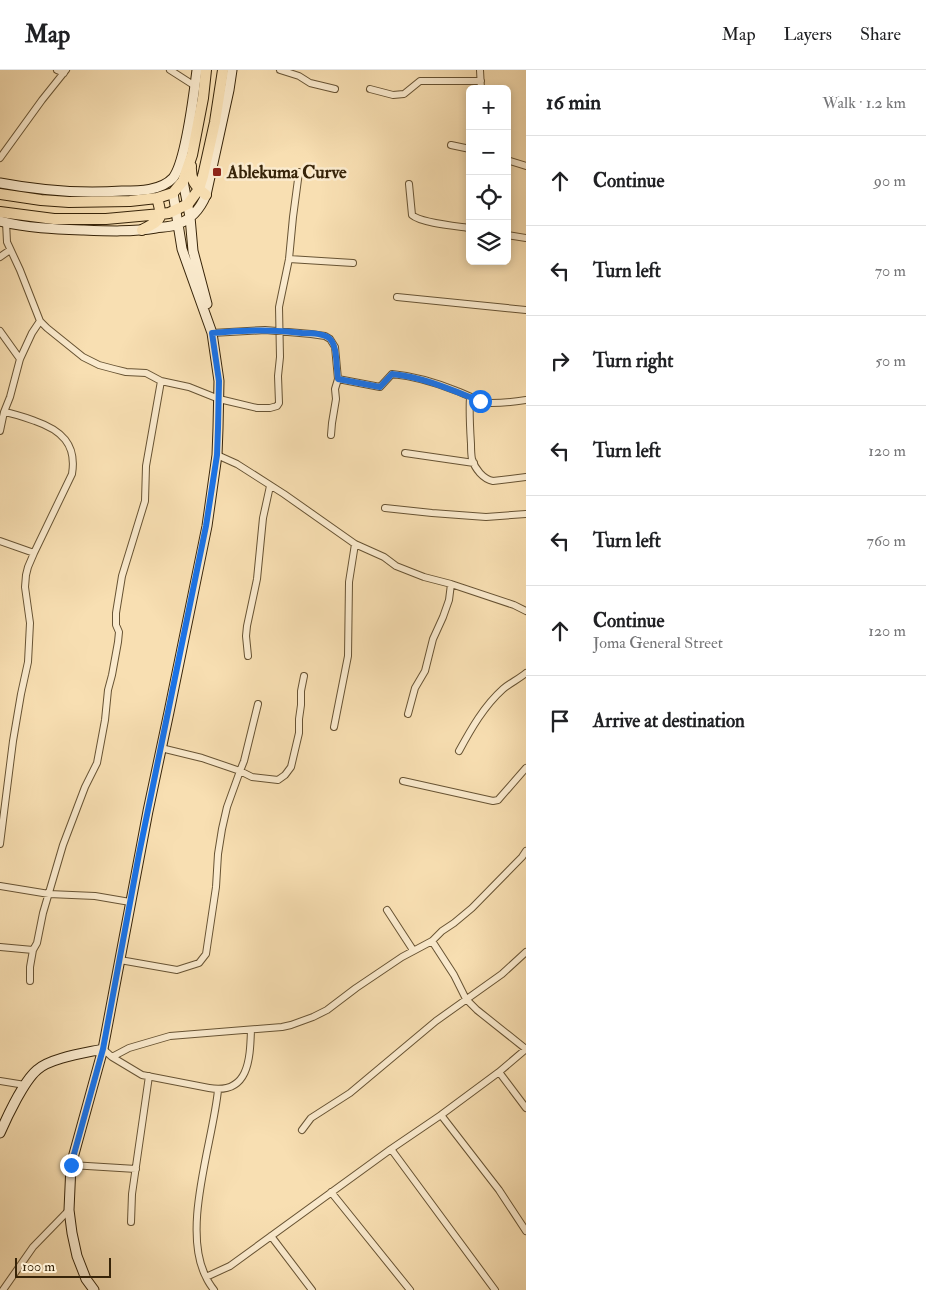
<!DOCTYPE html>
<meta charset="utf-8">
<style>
:root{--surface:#fff;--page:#f2f2f2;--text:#202124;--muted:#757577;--line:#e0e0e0}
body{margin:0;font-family:"IM FELL Double Pica",serif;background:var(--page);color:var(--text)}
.controls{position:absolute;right:15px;top:15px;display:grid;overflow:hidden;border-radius:8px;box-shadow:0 2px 8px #0003}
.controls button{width:45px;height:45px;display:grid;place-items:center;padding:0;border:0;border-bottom:1px solid var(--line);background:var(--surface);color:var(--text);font:25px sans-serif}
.scale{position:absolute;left:15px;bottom:12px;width:96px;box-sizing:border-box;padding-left:5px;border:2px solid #372409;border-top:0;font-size:14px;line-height:18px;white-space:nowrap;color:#372409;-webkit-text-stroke:4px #faeacd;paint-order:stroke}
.stop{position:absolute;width:15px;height:15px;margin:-11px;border:4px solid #1a73e8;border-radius:50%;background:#fff}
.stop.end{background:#1a73e8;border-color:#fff;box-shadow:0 1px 5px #0008}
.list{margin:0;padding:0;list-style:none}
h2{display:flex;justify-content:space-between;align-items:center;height:65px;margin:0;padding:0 20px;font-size:21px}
h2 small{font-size:16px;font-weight:400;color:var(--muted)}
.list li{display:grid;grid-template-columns:32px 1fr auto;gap:15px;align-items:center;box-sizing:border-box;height:90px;padding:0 20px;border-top:1px solid var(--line)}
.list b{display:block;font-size:19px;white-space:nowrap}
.list p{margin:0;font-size:16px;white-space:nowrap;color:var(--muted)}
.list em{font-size:16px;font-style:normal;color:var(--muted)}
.icon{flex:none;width:28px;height:28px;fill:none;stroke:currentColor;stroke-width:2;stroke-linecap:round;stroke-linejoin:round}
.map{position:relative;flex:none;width:526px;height:1220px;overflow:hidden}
header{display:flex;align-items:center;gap:30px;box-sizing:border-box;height:70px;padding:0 25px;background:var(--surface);border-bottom:1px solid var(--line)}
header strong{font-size:24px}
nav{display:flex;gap:28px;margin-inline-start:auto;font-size:18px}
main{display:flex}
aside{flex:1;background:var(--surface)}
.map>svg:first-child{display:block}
</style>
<header>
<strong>Map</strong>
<nav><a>Map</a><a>Layers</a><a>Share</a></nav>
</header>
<main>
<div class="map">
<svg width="526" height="1220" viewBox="0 0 526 1220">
<rect width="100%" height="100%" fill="#f8dfb2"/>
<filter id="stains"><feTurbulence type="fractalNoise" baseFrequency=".004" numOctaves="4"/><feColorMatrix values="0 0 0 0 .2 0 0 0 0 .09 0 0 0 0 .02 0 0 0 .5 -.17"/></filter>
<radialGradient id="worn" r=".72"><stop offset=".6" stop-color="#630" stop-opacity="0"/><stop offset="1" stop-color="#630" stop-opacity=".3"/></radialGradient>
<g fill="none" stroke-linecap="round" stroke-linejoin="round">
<defs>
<path id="street" d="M57 0 64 3
M170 0 195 16
M280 0 299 6 310 13 335 19
M480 0 481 19
M370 19 393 25 404 24 420 11H481
M451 75 470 79
M0 88 42 30 66 0
M507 90 526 96
M409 114 412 145C421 153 456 156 470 158
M6 152 7 172 20 200 40 251 47 258 83 287 99 295 114 299 126 302 146 303 161 311 189 317 219 329 257 338H270L277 336 279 333 278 306 280 287 279 237 289 189 293 147 299 102
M507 165 526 168
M0 187 10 180
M289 189 353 193
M397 227 526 240
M0 261 20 289
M212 263 265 260 311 264 325 266 330 269 335 277 338 309 335 319 336 329 332 353 331 365
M338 309 380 317 392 304C414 306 437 313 457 321 468 325 479 332 491 333 502 333 514 332 526 330
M470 327C469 343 470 358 471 374 471 379 471 384 472 389 475 399 483 409 493 411L526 407
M0 361 4 342 10 327 20 289 32 263 40 251
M405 383 474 393
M217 385 237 394 284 424 355 474 384 487 396 496 424 507 451 514 514 535 526 541
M385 438 432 443 486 447 526 444
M0 471 34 483
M248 586 246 566 247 556 257 509 263 448 270 416
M408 644 415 618 425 601 433 569 443 547 449 530 451 514
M334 657 348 586 349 512 355 474
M161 678 202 688 240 701 252 707 278 710 285 705 291 697 299 663V649L301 635V621L304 606
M459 681C471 659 484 636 503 619 510 613 519 609 526 603
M403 711 493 731 498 730 526 698
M0 774 13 671 21 624 28 592 30 553 25 517 26 505 28 497 34 483 72 404C77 374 61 360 35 351 24 347 16 344 4 342
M0 816 49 824 95 826 130 832
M387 840 413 880
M432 871 454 905 466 929 477 940 526 979
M0 877 33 880
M120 890 177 900 199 893 206 884 216 817 218 784 222 759 227 737 240 701 244 691 258 634
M30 911V897L33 880 37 873 43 843 63 775 85 717 97 693 105 650 108 620 112 605 118 572 119 562 116 555V543L122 506 145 431 146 396 161 311
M103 979 112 987 129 978 170 966 282 957 291 955 313 947 327 940 356 918 402 887 432 871 442 861 454 853 472 838 522 787 526 781
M112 987 142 1005 209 1018C249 1025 250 989 251 960
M499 1002 526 1038
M0 1011 25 1015
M441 1045 499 1120 526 1161
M302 1060 311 1048 350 1023 436 951 502 904 526 882
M391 1079 495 1220
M71 1095 136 1099
M331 1122 410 1220
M131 1152 132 1124 149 1006
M271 1166 312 1220
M206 1207 230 1196 391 1079 441 1045 499 1002 526 979
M3 1220 33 1177 69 1140
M214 1220C211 1216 208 1212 206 1207 181 1159 213 1072 218 1020"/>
<path id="secondary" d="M183 111 190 147 193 181 207 234
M0 113C42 121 79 124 122 121 139 121 161 121 173 108 186 92 194 23 197 0
M0 151C27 158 56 159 83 160 108 161 132 162 156 158 163 157 171 157 178 154 192 149 201 137 206 125L229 20 232 0
M0 1063C7 1047 24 1011 37 1000 50 988 85 983 103 979
M94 1220 86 1209 77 1186 72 1163 69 1140 71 1095 103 979 148 741 169 642 207 456 217 385 218 358 219 311 212 263 182 179 173 123"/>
<path id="primary" d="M191 96C190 110 196 117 206 125
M0 124 41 130 69 132 130 131 157 128 173 123 183 111 192 85 203 28 206 0
M0 142 54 149H106L161 144 169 143 188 134 199 119 203 106 215 52 223 0
M142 160C160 150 164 151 157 128"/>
</defs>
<use href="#street" stroke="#675333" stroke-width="8"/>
<use href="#secondary" stroke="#372409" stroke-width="11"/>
<use href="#primary" stroke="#372409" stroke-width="12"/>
<use href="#street" stroke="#faeacd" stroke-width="6"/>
<use href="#secondary" stroke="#faeacd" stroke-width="9"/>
<use href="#primary" stroke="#f8dfb2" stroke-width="10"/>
</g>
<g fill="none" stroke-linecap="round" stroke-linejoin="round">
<path stroke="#1a73e8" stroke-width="6" d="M71 1095 103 979 139 784 206 456 217 385 218 358 219 311 212 263C243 260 271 259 302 263 310 263 323 263 329 268 338 275 336 298 338 309L380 317 392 304C423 307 452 320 480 331"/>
</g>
<rect fill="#8f2418" stroke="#faeacd" stroke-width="2" x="212" y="97" width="10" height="10" rx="2.5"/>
<g text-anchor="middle" stroke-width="5" stroke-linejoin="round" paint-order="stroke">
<g font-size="18" font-weight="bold" fill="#372409" stroke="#faeacd" text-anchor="start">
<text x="227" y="108">Ablekuma Curve</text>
</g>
</g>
<rect width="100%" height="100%" filter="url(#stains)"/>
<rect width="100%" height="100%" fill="url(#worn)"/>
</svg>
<div class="controls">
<button>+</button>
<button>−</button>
<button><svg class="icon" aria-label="locate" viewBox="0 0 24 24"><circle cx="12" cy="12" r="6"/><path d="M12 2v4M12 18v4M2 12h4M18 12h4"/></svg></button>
<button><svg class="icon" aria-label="layers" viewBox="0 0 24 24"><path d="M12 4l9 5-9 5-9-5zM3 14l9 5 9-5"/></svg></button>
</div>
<div class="scale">100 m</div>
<div class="stop" style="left:480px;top:331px"></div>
<div class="stop end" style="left:71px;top:1095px"></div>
</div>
<aside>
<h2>16 min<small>Walk · 1.2 km</small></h2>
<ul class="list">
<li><svg class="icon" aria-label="ahead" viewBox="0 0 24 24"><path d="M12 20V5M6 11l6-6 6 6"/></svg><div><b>Continue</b></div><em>90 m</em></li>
<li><svg class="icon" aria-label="left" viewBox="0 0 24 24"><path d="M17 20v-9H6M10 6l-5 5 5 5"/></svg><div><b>Turn left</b></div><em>70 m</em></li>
<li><svg class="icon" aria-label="right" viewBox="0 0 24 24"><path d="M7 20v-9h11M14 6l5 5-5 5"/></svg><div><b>Turn right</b></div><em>50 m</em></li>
<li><svg class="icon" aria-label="left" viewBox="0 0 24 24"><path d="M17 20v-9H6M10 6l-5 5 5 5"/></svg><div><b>Turn left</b></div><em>120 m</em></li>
<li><svg class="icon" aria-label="left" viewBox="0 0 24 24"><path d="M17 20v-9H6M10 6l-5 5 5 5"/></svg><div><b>Turn left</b></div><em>760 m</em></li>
<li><svg class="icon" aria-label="ahead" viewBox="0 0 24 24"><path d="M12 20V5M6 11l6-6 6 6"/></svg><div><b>Continue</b><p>Joma General Street</p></div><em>120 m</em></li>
<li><svg class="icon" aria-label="arrive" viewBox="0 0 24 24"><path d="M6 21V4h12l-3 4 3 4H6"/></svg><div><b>Arrive at destination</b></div></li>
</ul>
</aside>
</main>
